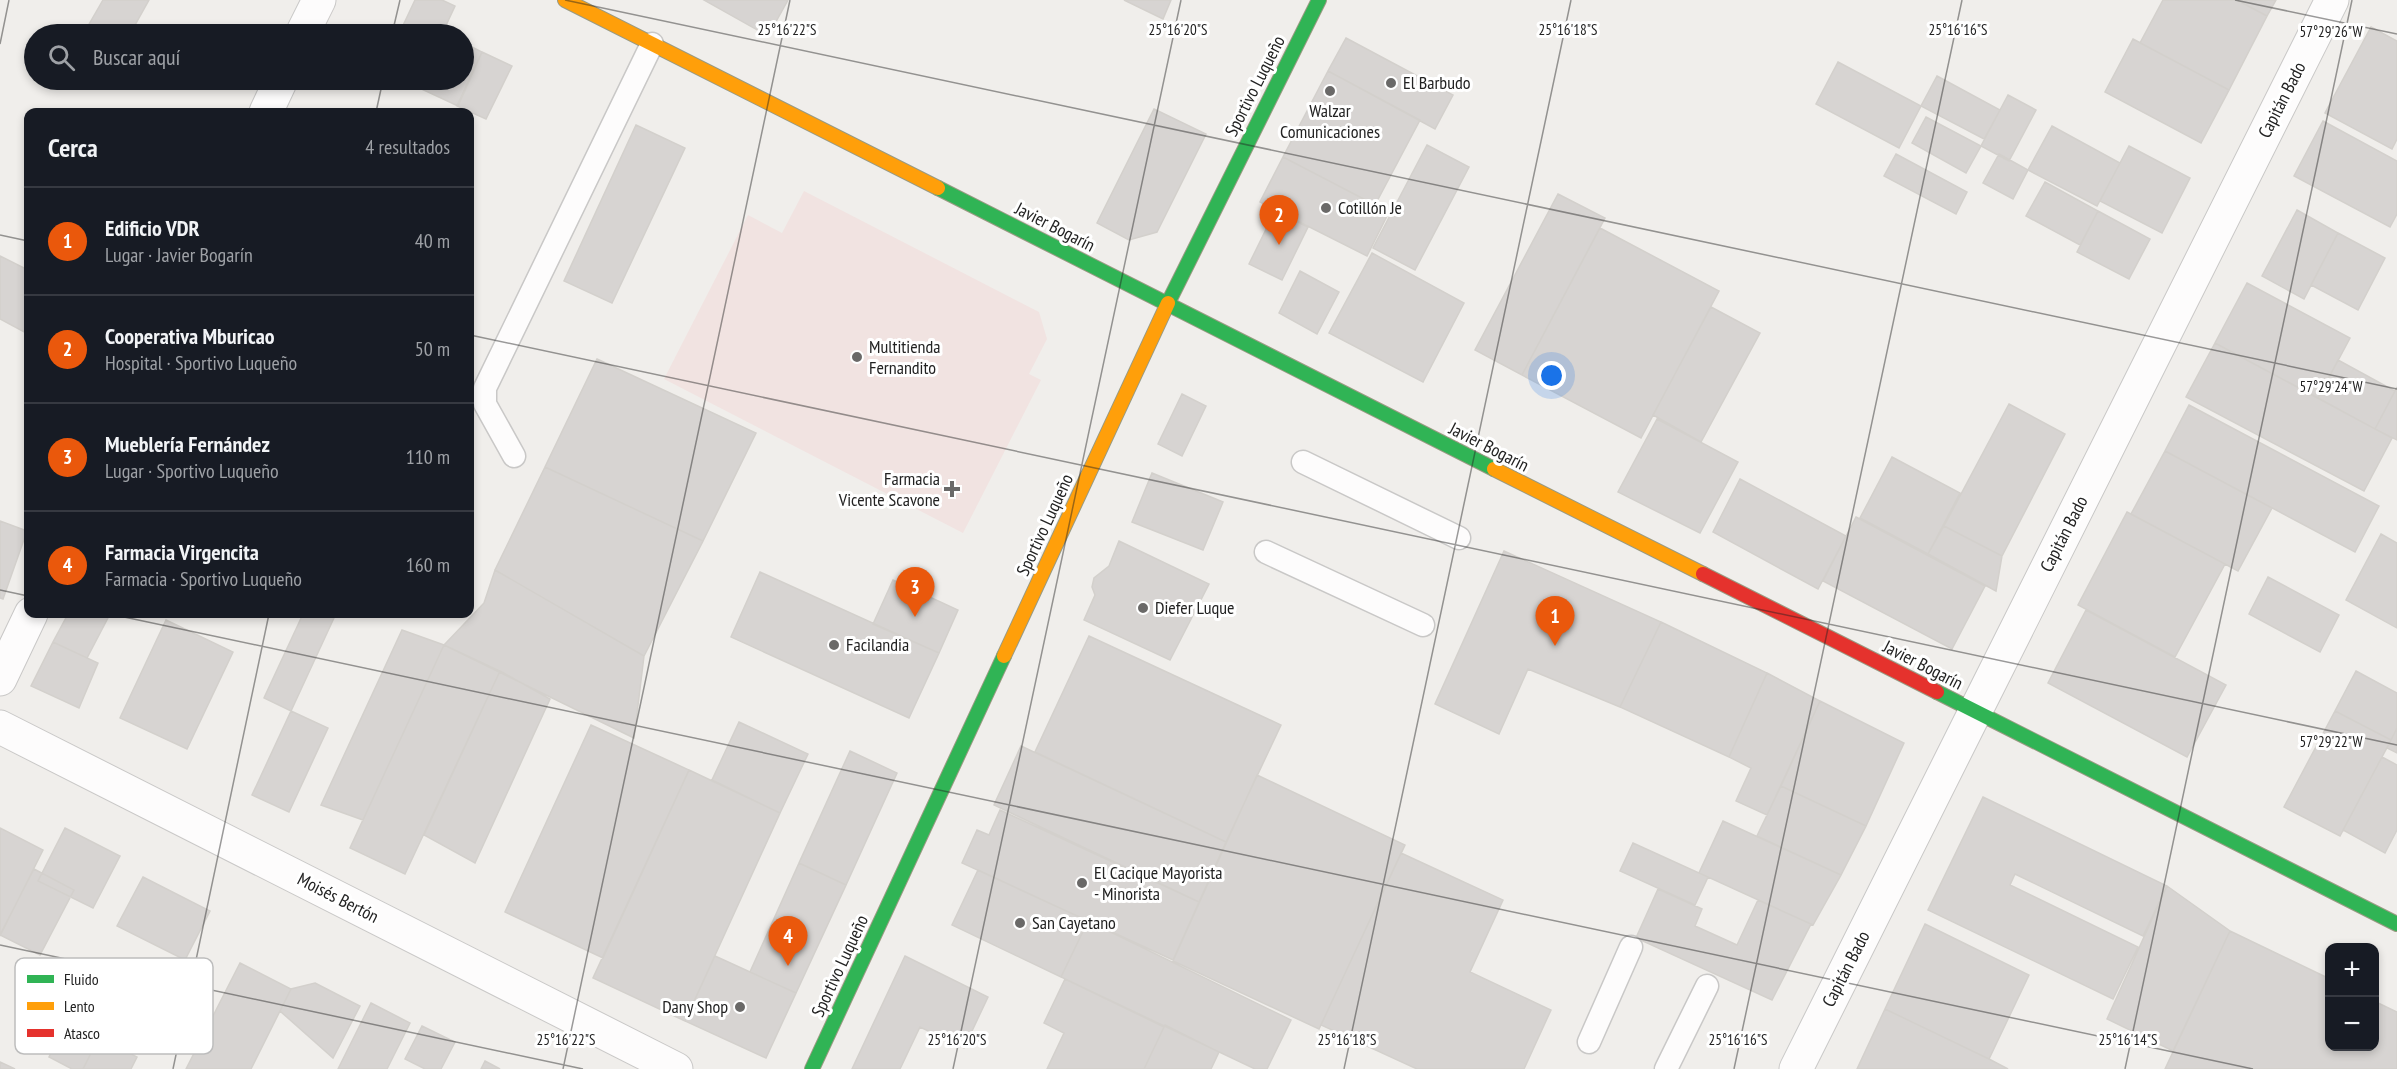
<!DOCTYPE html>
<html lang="es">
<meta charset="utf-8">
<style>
:root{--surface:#171b24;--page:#242831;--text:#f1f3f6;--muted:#9ea1a6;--line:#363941;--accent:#ea580c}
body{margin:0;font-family:"PT Sans Narrow",sans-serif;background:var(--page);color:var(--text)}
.controls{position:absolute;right:18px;bottom:18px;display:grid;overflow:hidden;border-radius:12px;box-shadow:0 3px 9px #0003}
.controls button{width:54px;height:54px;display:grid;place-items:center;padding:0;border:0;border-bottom:2px solid var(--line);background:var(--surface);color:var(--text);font:30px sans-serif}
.you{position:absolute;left:1552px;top:376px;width:21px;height:21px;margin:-15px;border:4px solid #fff;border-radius:50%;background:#1a73e8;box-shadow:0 0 0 9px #1a73e833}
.badge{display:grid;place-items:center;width:39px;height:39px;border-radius:50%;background:var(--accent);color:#fff;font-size:20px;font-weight:700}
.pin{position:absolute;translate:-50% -50px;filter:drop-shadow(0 2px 3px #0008)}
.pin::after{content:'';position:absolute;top:32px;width:21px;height:18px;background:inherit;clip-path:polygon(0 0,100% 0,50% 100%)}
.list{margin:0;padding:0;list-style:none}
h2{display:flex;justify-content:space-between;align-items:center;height:78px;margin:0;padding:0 24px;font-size:26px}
h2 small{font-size:20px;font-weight:400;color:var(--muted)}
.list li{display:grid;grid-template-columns:39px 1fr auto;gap:18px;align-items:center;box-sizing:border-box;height:108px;padding:0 24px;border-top:2px solid var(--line)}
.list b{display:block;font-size:22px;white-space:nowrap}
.list p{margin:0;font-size:20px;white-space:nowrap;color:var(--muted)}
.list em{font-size:20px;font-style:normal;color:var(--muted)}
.icon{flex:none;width:33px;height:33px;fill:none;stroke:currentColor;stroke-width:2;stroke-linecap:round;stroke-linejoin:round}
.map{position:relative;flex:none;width:2397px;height:1069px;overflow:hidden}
.search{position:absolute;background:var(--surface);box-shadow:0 3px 9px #0003;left:24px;top:24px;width:450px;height:66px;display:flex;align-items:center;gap:15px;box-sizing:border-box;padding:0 21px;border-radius:33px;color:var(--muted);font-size:22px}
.panel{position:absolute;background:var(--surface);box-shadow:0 3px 9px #0003;left:24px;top:108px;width:450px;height:510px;border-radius:12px}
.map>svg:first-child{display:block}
</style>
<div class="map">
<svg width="2397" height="1069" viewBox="0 0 2397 1069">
<rect width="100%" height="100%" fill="#f0eeeb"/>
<path fill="#f1e3e1" d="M804 191 1039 312 1047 339 1029 374 1041 380 963 533 664 379 748 215 782 233Z"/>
<path fill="#d7d4d2" stroke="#d3d0cc" stroke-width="1.5" d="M103 0H149L130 34H102L88 26Z
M415 0H442L455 6 442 34H399Z
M704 0H788L768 36Z
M1124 0H1171L1163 19Z
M2163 0H2237L2267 16 2229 90 2140 43Z
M2237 0H2276L2267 16Z
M2371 27 2397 41V139L2392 149 2325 113Z
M1346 38 1453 95 1435 129 1328 71Z
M2133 39 2229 90 2201 143 2105 92Z
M464 43 482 52 458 106 417 87 421 80H464Z
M482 52 512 66 486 119 457 106Z
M1838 62 1921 106 1899 148 1816 104Z
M1328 71 1420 120 1375 205 1283 157Z
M1937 76 2000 110 1984 139 1921 106Z
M2008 95 2036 110 2009 161 1981 146Z
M1154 109 1206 134 1157 232 1129 240 1097 223Z
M1926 117 1981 146 1966 173 1912 143Z
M2323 121 2397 161V214L2390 227 2294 176Z
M636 125 685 148 612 303 564 281Z
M2052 126 2120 163 2097 206 2028 170Z
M1427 145 1469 167 1415 270 1373 248Z
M2129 146 2190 178 2162 233 2100 201Z
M1896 154 1967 192 1956 214 1884 176Z
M1999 154 2028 170 2013 199 1983 183Z
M1283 157 1389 212 1367 256 1260 202Z
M2045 182 2098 211 2080 245 2026 216Z
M1558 194 1605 218 1522 375 1475 350Z
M2297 210 2338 233 2304 299 2262 276Z
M1275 211 1308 227 1282 280 1249 264Z
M2098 211 2150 239 2129 279 2077 252Z
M1600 228 1719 291 1641 438 1522 375Z
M2338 233 2385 258 2358 310 2311 285Z
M1372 253 1464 303 1423 382 1329 333Z
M0 256 28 270V334L0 319Z
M1300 271 1339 292 1317 334 1279 313Z
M2247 283 2350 338 2318 398 2215 343Z
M1711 307 1760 333 1701 442 1653 415Z
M2215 343 2392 438 2364 491 2186 397Z
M597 359 756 433 703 541 545 467Z
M2338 360 2395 391 2375 429 2318 398Z
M2397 387V440L2375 429Z
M1182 394 1206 406 1182 456 1158 444Z
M2009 404 2065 434 2002 556 1944 526Z
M2189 405 2379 506 2355 552 2165 451Z
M1657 419 1738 462 1700 533 1618 492Z
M2165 451 2272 508 2238 571 2131 514Z
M1892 457 1960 493 1928 554 1860 518Z
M545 467 703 541 644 656 495 570Z
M1152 473 1223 502 1203 550 1132 522Z
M1740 479 1846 536 1818 589 1713 532Z
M2127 512 2225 564 2175 657 2078 605Z
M1856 517 1985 586 1952 649 1823 581Z
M0 521 27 531 3 599 0 598Z
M1944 526 2002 556 1996 591 1928 554Z
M2381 534 2397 543V628L2346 600Z
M1119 541 1209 584 1170 660 1084 620 1095 595 1092 587 1094 578 1109 566Z
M1504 551 1661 622 1620 707 1528 669 1499 734 1435 704Z
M495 570 644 656 634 738 444 645 484 603Z
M760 572 939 653 909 718 731 637Z
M2268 577 2339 615 2320 652 2249 614Z
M893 580 958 610 939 653 873 624Z
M2086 610 2226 685 2187 757 2048 683Z
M68 614H110L87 658 53 642Z
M303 614H325L334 618 291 711 264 698Z
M166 620 233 652 187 749 120 718Z
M1661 622 1767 673 1729 757 1620 707Z
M402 630 444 645 363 820 321 805Z
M1089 636 1281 725 1226 842 1035 752Z
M53 642 98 663 79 708 31 686Z
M444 645 500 671 405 874 350 848Z
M500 671 550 699 475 863 424 835Z
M2356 671 2397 693V728L2391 740 2335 711Z
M1767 673 1820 701 1767 815 1736 801 1751 768 1729 757Z
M1820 701 1904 743 1866 826 1781 786Z
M291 711 328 728 289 812 252 795Z
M2335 711 2391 740 2340 836 2284 807Z
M739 722 808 754 780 813 712 780Z
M591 725 689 770 603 958 505 912Z
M2397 728V753L2387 748Z
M1021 746 1226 842 1199 902 994 805Z
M850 751 897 773 846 885 799 863Z
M2382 757 2397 765V830L2385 853 2343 830Z
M689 770 780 813 685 1021 593 978Z
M1257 775 1405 845 1319 1029 1173 961Z
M1781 786 1866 826 1841 875 1757 836Z
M1983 797 2167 886 2143 936 2015 874 2010 885 2138 947 2113 999 1928 910Z
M1000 810 1199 902 1173 960 962 863 977 830 989 835Z
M1723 821 1841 875 1813 925 1699 873Z
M0 828 43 850 0 936Z
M65 828 120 856 93 908 38 881Z
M1633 843 1708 877 1695 905 1620 871Z
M1401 853 1503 900 1470 972 1551 1010 1524 1069H1417L1321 1025Z
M799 863 846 885 796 993 750 972Z
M34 869 74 890 40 955 0 935Z
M978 870 1088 921 1061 977 952 925Z
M143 877 210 911 185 960 117 926Z
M2167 886 2230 931 2173 1051 2107 1019Z
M1658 889 1702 909 1695 926 1737 945 1758 900 1811 924 1772 1000 1636 938Z
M1088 921 1291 1020 1267 1069H1255L1061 977Z
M1925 924 2029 975 1989 1059 1885 1009Z
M2230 931 2330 979V1046H2374V1001L2397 1012V1069H2165Z
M715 956 796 993 766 1058 685 1021Z
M905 956 988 997 964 1048 920 1027 900 1069H852Z
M240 963 291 989 251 1069H186Z
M1065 979 1164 1027 1144 1069H1047L1064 1033 1044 1023Z
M315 983 360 1006 333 1058 280 1011 291 989Z
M81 994 113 1010 83 1069H72L49 1057Z
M371 1003 410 1023 387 1069H338Z
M1885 1009 1989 1059 2008 1069H1857Z
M1165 1025 1219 1052 1211 1069H1144Z
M422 1026 455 1042 441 1069H425L405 1059Z
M99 1037 137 1057 131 1069H83Z
M485 1061 500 1069H481Z
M0 1062 15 1069H0Z"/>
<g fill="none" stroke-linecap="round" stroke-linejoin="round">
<defs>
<path id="lane" d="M514 456 485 404V388L652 44
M1303 462 1459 538
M1266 552 1423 625
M1589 1042 1631 947
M1666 1069 1707 986"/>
<path id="street" d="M302 34 319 0
M266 112 281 80
M0 679 31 614
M0 727 676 1069
M1796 1069 2332 0"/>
<path id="fast" d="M938 188 1494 469
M1168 303 1319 0
M1937 692 2397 924
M812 1069 1004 656"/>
<path id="slow" d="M565 0 938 188
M1494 469 1703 574
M1004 656 1168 303"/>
<path id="jam" d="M1703 574 1937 692"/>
</defs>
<use href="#lane" stroke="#c9c8c7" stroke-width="25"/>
<use href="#street" stroke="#c9c8c7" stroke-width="35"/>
<use href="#fast" stroke="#999a82" stroke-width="16"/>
<use href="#slow" stroke="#999a82" stroke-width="16"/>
<use href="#jam" stroke="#999a82" stroke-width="16"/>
<use href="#lane" stroke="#fdfcfc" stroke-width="22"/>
<use href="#street" stroke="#fdfcfc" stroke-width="33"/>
<use href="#fast" stroke="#30b455" stroke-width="14"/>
<use href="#slow" stroke="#ff9f0a" stroke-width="14"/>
<use href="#jam" stroke="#e5322d" stroke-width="14"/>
</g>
<path fill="none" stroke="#222" stroke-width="1.5" stroke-opacity="0.45" d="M565 0 2397 389M2235 0 2397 34M392 34 400 0M0 44 9 0M376 112 383 80M0 235 28 241M470 335 2397 745M0 590 28 596M110 614 2253 1069M0 945 583 1069M173 1069 269 614M563 1069 790 0M953 1069 1181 0M1344 1069 1571 0M1734 1069 1962 0M2125 1069 2352 0"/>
<g fill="#6a6968" stroke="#fff" stroke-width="2">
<circle cx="1391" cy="83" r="6"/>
<circle cx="1330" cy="91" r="6"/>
<circle cx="1326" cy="208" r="6"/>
<circle cx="857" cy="357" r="6"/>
<path d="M949 480h6v6h6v6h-6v6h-6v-6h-6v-6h6z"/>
<circle cx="1143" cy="608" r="6"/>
<circle cx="834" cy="645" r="6"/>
<circle cx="1082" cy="883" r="6"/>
<circle cx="1020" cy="923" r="6"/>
<circle cx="740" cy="1007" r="6"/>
</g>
<g text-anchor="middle" stroke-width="6" stroke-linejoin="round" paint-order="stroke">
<g font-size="18" fill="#222" stroke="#fff" text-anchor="start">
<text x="1403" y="89">El Barbudo</text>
<text x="1330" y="117" text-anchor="middle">Walzar<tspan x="1330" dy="21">Comunicaciones</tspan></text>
<text x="1338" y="214">Cotillón Je</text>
<text x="869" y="353">Multitienda<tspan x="869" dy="21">Fernandito</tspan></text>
<text x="940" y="485" text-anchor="end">Farmacia<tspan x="940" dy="21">Vicente Scavone</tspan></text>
<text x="1155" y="614">Diefer Luque</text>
<text x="846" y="651">Facilandia</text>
<text x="1094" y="879">El Cacique Mayorista<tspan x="1094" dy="21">- Minorista</tspan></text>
<text x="1032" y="929">San Cayetano</text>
<text x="728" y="1013" text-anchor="end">Dany Shop</text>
</g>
<g font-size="18" fill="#222" stroke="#fff">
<text transform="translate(1255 86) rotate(-63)" y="6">Sportivo Luqueño</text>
<text transform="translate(2282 100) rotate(-63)" y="6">Capitán Bado</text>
<text transform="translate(1055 227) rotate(27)" y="6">Javier Bogarín</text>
<text transform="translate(1489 447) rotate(27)" y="6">Javier Bogarín</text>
<text transform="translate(1045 525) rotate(-65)" y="6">Sportivo Luqueño</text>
<text transform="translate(2064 534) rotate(-63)" y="6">Capitán Bado</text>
<text transform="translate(1923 665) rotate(27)" y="6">Javier Bogarín</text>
<text transform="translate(338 898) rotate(27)" y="6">Moisés Bertón</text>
<text transform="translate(840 966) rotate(-65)" y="6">Sportivo Luqueño</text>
<text transform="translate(1846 969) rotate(-63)" y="6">Capitán Bado</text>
</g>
</g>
<rect x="15" y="958" width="198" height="96" rx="9" fill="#fff" stroke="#bdbdbd" stroke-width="1.5"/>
<rect x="27" y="975" width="27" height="8" fill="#30b455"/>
<rect x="27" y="1002" width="27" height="8" fill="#ff9f0a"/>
<rect x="27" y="1029" width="27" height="8" fill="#e5322d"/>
<g font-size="16" fill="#222">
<text x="64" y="985">Fluido</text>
<text x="64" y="1012">Lento</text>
<text x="64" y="1039">Atasco</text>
</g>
<g font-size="15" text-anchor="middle" fill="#222" stroke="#fff" stroke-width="6" stroke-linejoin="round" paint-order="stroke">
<text x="787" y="35">25°16'22"S</text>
<text x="1178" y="35">25°16'20"S</text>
<text x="1568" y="35">25°16'18"S</text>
<text x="1958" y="35">25°16'16"S</text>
<text x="2331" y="37">57°29'26"W</text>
<text x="2331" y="392">57°29'24"W</text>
<text x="2331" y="747">57°29'22"W</text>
<text x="566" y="1045">25°16'22"S</text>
<text x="957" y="1045">25°16'20"S</text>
<text x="1347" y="1045">25°16'18"S</text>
<text x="1738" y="1045">25°16'16"S</text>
<text x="2128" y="1045">25°16'14"S</text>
</g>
</svg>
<div class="controls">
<button>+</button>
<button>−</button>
</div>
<div class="you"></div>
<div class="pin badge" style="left:1555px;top:646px">1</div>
<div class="pin badge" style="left:1279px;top:245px">2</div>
<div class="pin badge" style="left:915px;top:617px">3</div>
<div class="pin badge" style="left:788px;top:966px">4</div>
<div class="search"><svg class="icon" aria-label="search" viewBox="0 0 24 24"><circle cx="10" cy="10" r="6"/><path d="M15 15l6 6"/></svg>Buscar aquí</div>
<section class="panel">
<h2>Cerca<small>4 resultados</small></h2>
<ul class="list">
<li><span class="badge">1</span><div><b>Edificio VDR</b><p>Lugar · Javier Bogarín</p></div><em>40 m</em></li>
<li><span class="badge">2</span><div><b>Cooperativa Mburicao</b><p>Hospital · Sportivo Luqueño</p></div><em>50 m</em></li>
<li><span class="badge">3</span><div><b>Mueblería Fernández</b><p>Lugar · Sportivo Luqueño</p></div><em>110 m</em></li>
<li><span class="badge">4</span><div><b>Farmacia Virgencita</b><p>Farmacia · Sportivo Luqueño</p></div><em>160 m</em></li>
</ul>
</section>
</div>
